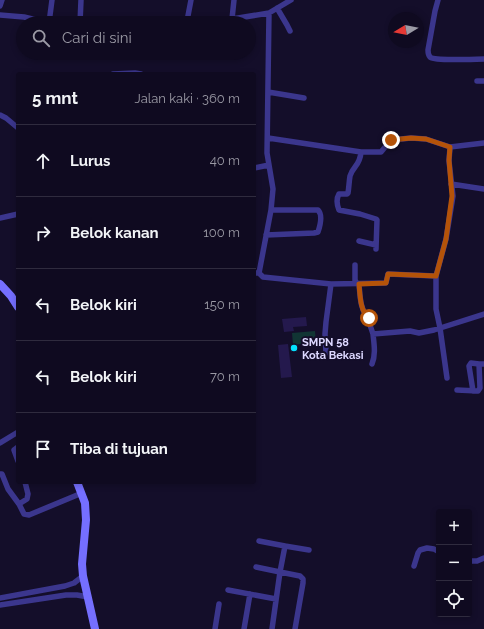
<!DOCTYPE html>
<html lang="id">
<meta charset="utf-8">
<style>
:root{--surface:#0f0a20;--page:#181329;--text:#f1f3f6;--muted:#9b9aa5;--line:#2f2b3e}
body{margin:0;font-family:Raleway,sans-serif;background:var(--page);color:var(--text)}
.controls{position:absolute;right:12px;bottom:12px;display:grid;overflow:hidden;border-radius:4px;box-shadow:0 2px 6px #0003}
.controls button{width:36px;height:36px;display:grid;place-items:center;padding:0;border:0;border-bottom:1px solid var(--line);background:var(--surface);color:var(--text);font:20px sans-serif}
.compass{position:absolute;left:388px;top:12px;width:36px;height:36px;border-radius:50%;background:var(--surface);box-shadow:0 2px 6px #0003;rotate:260deg}
.stop{position:absolute;width:12px;height:12px;margin:-9px;border:3px solid #b45309;border-radius:50%;background:#fff}
.stop.end{background:#b45309;border-color:#fff;box-shadow:0 1px 4px #0008}
.list{margin:0;padding:0;list-style:none}
h2{display:flex;justify-content:space-between;align-items:center;height:52px;margin:0;padding:0 16px;font-size:17px}
h2 small{font-size:13px;font-weight:400;color:var(--muted)}
.list li{display:grid;grid-template-columns:26px 1fr auto;gap:12px;align-items:center;box-sizing:border-box;height:72px;padding:0 16px;border-top:1px solid var(--line)}
.list b{display:block;font-size:15px;white-space:nowrap}
.list em{font-size:13px;font-style:normal;color:var(--muted)}
.icon{flex:none;width:22px;height:22px;fill:none;stroke:currentColor;stroke-width:2;stroke-linecap:round;stroke-linejoin:round}
.map{position:relative;flex:none;width:484px;height:629px;overflow:hidden}
.search{position:absolute;background:var(--surface);box-shadow:0 2px 6px #0003;left:16px;top:16px;width:240px;height:44px;display:flex;align-items:center;gap:10px;box-sizing:border-box;padding:0 14px;border-radius:22px;color:var(--muted);font-size:15px}
.panel{position:absolute;background:var(--surface);box-shadow:0 2px 6px #0003;left:16px;top:72px;width:240px;height:412px;border-radius:4px}
.map>svg:first-child{display:block}
</style>
<div class="map">
<svg width="484" height="629" viewBox="0 0 484 629">
<rect width="100%" height="100%" fill="#140e2a"/>
<path fill="#113534" d="M315 331 316 342 293 345 292 333Z"/>
<path fill="#24194d" d="M306 317 307 326 293 327 294 331 284 332 282 319Z
M288 344 292 377 281 378 278 345Z"/>
<g fill="none" stroke-linecap="round" stroke-linejoin="round">
<path stroke="#3b368d" stroke-width="5.5" d="M438 0 435 11 428 50C428 52 428 55 430 57 433 61 476 59 484 59
M0 6 2 0
M277 8 287 25 290 31
M0 15 24 17 49 23
M232 19 234 0
M187 21 191 0
M49 23 52 0
M80 23 81 0
M175 23 187 21 232 19 269 13
M113 74 135 73 141 74
M477 81H484
M268 92 304 98
M0 115 6 118 18 128
M268 138 361 152H381L391 140 411 138 426 139 450 147 484 143
M361 152C360 166 353 166 350 176 349 182 349 187 348 193L347 194H339C336 199 337 205 339 210L360 214 376 219 377 220 376 249
M254 168 269 165
M451 184 484 189
M0 218 18 214
M266 235 314 233 318 232C320 226 323 215 318 210H271
M359 241 376 245
M355 265V280L357 284
M254 273H259L263 277 331 284 386 283 388 274 436 276
M259 273 271 210 273 189 267 153 269 13 291 0
M359 284C360 294 360 312 369 318L370 325 373 334 410 331 419 333 434 330 484 314
M326 353 325 334 326 322 331 284
M372 364C376 354 374 344 373 334
M447 378 440 328 436 309V276L446 239 453 196 449 161 450 147
M457 390 478 391 480 388 479 364H484
M473 391 469 366 471 363 479 364
M0 443 18 432
M18 447 14 450 18 461
M0 474H2L8 489 19 504 24 514 29 515 82 493
M19 504 27 499 28 494 25 482
M259 541 285 546 280 572 300 576 303 579V583L295 629
M285 546 309 550
M469 561H477L484 558
M414 566 418 553 420 550 427 548 434 549 439 552
M256 567 280 572 272 629
M228 590 276 599
M0 598 65 586 74 583 83 576
M0 605 66 595H77L88 597
M215 629 219 604
M244 629 250 594"/>
<path stroke="#756fff" stroke-width="8" d="M0 284 11 296 18 307
M77 482 85 503 86 520 82 564 83 576 95 629"/>
</g>
<g fill="none" stroke-linecap="round" stroke-linejoin="round">
<path stroke="#b45309" stroke-width="5" d="M369 318C360 312 360 294 359 284L386 283 388 274 436 276 446 239 452 196 449 160 450 147 426 139 411 138 391 140"/>
</g>
<circle fill="#04e1ff" stroke="#140e2a" stroke-width="1.5" cx="294" cy="348" r="4"/>
<g text-anchor="middle" stroke-width="4" stroke-linejoin="round" paint-order="stroke">
<g font-size="11" font-weight="bold" fill="#ddd8ff" stroke="#140e2a" text-anchor="start">
<text x="302" y="346">SMPN 58<tspan x="302" dy="13">Kota Bekasi</tspan></text>
</g>
</g>
</svg>
<div class="controls">
<button>+</button>
<button>−</button>
<button><svg class="icon" aria-label="locate" viewBox="0 0 24 24"><circle cx="12" cy="12" r="6"/><path d="M12 2v4M12 18v4M2 12h4M18 12h4"/></svg></button>
</div>
<svg class="compass" viewBox="-18 -18 36 36"><path d="M0-13l5 13h-10z" fill="#e53935"/><path d="M0 13l5-13h-10z" fill="#9b9aa5"/></svg>
<div class="stop" style="left:369px;top:318px"></div>
<div class="stop end" style="left:391px;top:140px"></div>
<div class="search"><svg class="icon" aria-label="search" viewBox="0 0 24 24"><circle cx="10" cy="10" r="6"/><path d="M15 15l6 6"/></svg>Cari di sini</div>
<section class="panel">
<h2>5 mnt<small>Jalan kaki · 360 m</small></h2>
<ul class="list">
<li><svg class="icon" aria-label="ahead" viewBox="0 0 24 24"><path d="M12 20V5M6 11l6-6 6 6"/></svg><div><b>Lurus</b></div><em>40 m</em></li>
<li><svg class="icon" aria-label="right" viewBox="0 0 24 24"><path d="M7 20v-9h11M14 6l5 5-5 5"/></svg><div><b>Belok kanan</b></div><em>100 m</em></li>
<li><svg class="icon" aria-label="left" viewBox="0 0 24 24"><path d="M17 20v-9H6M10 6l-5 5 5 5"/></svg><div><b>Belok kiri</b></div><em>150 m</em></li>
<li><svg class="icon" aria-label="left" viewBox="0 0 24 24"><path d="M17 20v-9H6M10 6l-5 5 5 5"/></svg><div><b>Belok kiri</b></div><em>70 m</em></li>
<li><svg class="icon" aria-label="arrive" viewBox="0 0 24 24"><path d="M6 21V4h12l-3 4 3 4H6"/></svg><div><b>Tiba di tujuan</b></div></li>
</ul>
</section>
</div>
